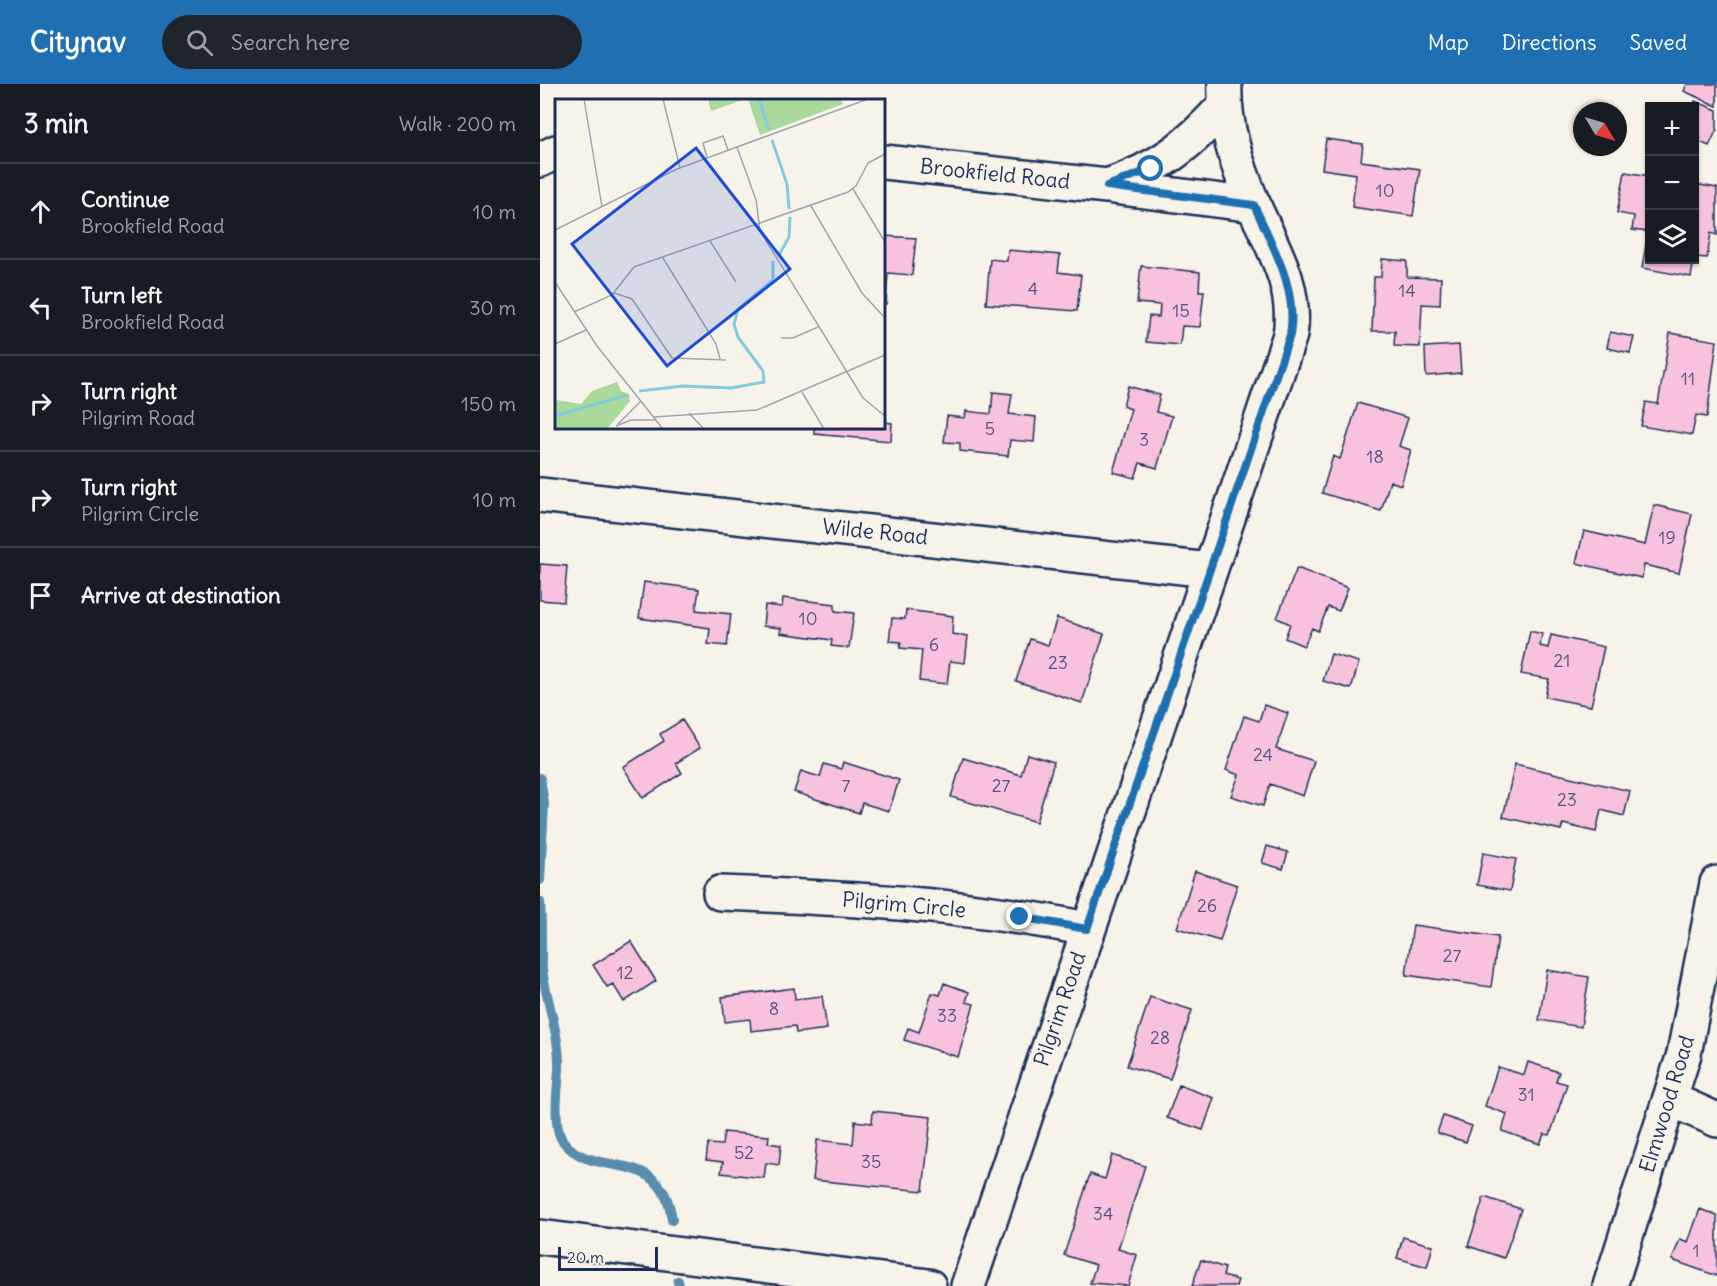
<!DOCTYPE html>
<meta charset="utf-8">
<style>
:root{--surface:#171b24;--page:#20242c;--text:#f1f3f6;--muted:#9ea1a6;--line:#363941;--accent:#1f6fb2}
body{margin:0;font-family:Delius,sans-serif;background:var(--page);color:var(--text)}
.controls{position:absolute;right:18px;top:18px;display:grid;overflow:hidden;border-radius:0px;box-shadow:0 2px 4px #0004}
.controls button{width:54px;height:54px;display:grid;place-items:center;padding:0;border:0;border-bottom:2px solid var(--line);background:var(--surface);color:var(--text);font:30px sans-serif}
.compass{position:absolute;left:1033px;top:18px;width:54px;height:54px;border-radius:50%;background:var(--surface);box-shadow:0 2px 4px #0004;rotate:128deg}
.scale{position:absolute;left:18px;bottom:15px;width:100px;box-sizing:border-box;padding-left:6px;border:3px solid #1b2f5e;border-top:0;font-size:16px;line-height:21px;white-space:nowrap;color:#1b2f5e;-webkit-text-stroke:4px #f7f3e8;paint-order:stroke}
.stop{position:absolute;width:18px;height:18px;margin:-14px;border:4px solid #1f6fb2;border-radius:50%;background:#fff}
.stop.end{background:#1f6fb2;border-color:#fff;box-shadow:0 2px 6px #0008}
.list{margin:0;padding:0;list-style:none}
h2{display:flex;justify-content:space-between;align-items:center;height:78px;margin:0;padding:0 24px;font-size:26px}
h2 small{font-size:20px;font-weight:400;color:var(--muted)}
.list li{display:grid;grid-template-columns:39px 1fr auto;gap:18px;align-items:center;box-sizing:border-box;height:96px;padding:0 24px;border-top:2px solid var(--line)}
.list b{display:block;font-size:22px;white-space:nowrap}
.list p{margin:0;font-size:20px;white-space:nowrap;color:var(--muted)}
.list em{font-size:20px;font-style:normal;color:var(--muted)}
.icon{flex:none;width:33px;height:33px;fill:none;stroke:currentColor;stroke-width:2;stroke-linecap:round;stroke-linejoin:round}
.map{position:relative;flex:none;width:1177px;height:1202px;overflow:hidden}
header{display:flex;align-items:center;gap:36px;box-sizing:border-box;height:84px;padding:0 30px;background:var(--accent);color:#fff}
header strong{font-size:28px}
nav{display:flex;gap:33px;margin-inline-start:auto;font-size:21px}
.search{width:420px;height:54px;background:var(--page);display:flex;align-items:center;gap:15px;box-sizing:border-box;padding:0 21px;border-radius:33px;color:var(--muted);font-size:22px}
main{display:flex}
aside{flex:1;background:var(--surface)}
.map>svg:first-child{display:block}
</style>
<header>
<strong>Citynav</strong>
<div class="search"><svg class="icon" aria-label="search" viewBox="0 0 24 24"><circle cx="10" cy="10" r="6"/><path d="M15 15l6 6"/></svg>Search here</div>
<nav><a>Map</a><a>Directions</a><a>Saved</a></nav>
</header>
<main>
<aside>
<h2>3 min<small>Walk · 200 m</small></h2>
<ul class="list">
<li><svg class="icon" aria-label="ahead" viewBox="0 0 24 24"><path d="M12 20V5M6 11l6-6 6 6"/></svg><div><b>Continue</b><p>Brookfield Road</p></div><em>10 m</em></li>
<li><svg class="icon" aria-label="left" viewBox="0 0 24 24"><path d="M17 20v-9H6M10 6l-5 5 5 5"/></svg><div><b>Turn left</b><p>Brookfield Road</p></div><em>30 m</em></li>
<li><svg class="icon" aria-label="right" viewBox="0 0 24 24"><path d="M7 20v-9h11M14 6l5 5-5 5"/></svg><div><b>Turn right</b><p>Pilgrim Road</p></div><em>150 m</em></li>
<li><svg class="icon" aria-label="right" viewBox="0 0 24 24"><path d="M7 20v-9h11M14 6l5 5-5 5"/></svg><div><b>Turn right</b><p>Pilgrim Circle</p></div><em>10 m</em></li>
<li><svg class="icon" aria-label="arrive" viewBox="0 0 24 24"><path d="M6 21V4h12l-3 4 3 4H6"/></svg><div><b>Arrive at destination</b></div></li>
</ul>
</aside>
<div class="map">
<svg width="1177" height="1202" viewBox="0 0 1177 1202">
<rect width="100%" height="100%" fill="#f7f3e8"/>
<filter id="ink" filterUnits="userSpaceOnUse"><feTurbulence type="fractalNoise" baseFrequency=".0167" numOctaves="2"/><feDisplacementMap in="SourceGraphic" scale="12" xChannelSelector="R" yChannelSelector="G"/><feConvolveMatrix kernelMatrix="1 2 1 2 8 2 1 2 1" color-interpolation-filters="sRGB"/></filter>
<g filter="url(#ink)">
<g fill="none" stroke-linecap="round" stroke-linejoin="round">
<path stroke="#588dad" stroke-width="10" d="M0 694 4 719 0 796
M0 818C2 841 0 864 2 886 7 919 20 952 19 985 18 1003 12 1044 23 1057 54 1098 122 1059 132 1136
M138 1197 139 1202"/>
</g>
<path fill="#f8c2de" stroke="#1b2f5e" stroke-width="1.5" d="M1147 0H1177V22L1144 7Z
M1155 17 1177 26V45L1169 62 1154 55 1153 22Z
M786 55 823 60 821 77 880 85 873 132 812 123 816 90 782 85Z
M1085 88 1110 92V176H1154L1151 193 1102 184 1108 148 1092 146 1094 132 1077 129Z
M1154 100 1177 104V151L1171 149 1167 174 1154 173Z
M344 152 376 154 372 191 348 189 346 221Z
M468 166 520 171 518 188 541 191 537 227 446 220 450 175 467 177Z
M842 175 867 177V193L901 194 900 221 882 220 880 263 854 262 855 247H832L834 193H841Z
M601 182 660 188 659 207H664L660 243 642 242 640 261 606 258 609 232 619 233 620 221 597 219Z
M1070 248 1094 253 1090 269 1067 264Z
M1130 249 1177 257 1167 333 1156 331 1152 351 1101 342 1106 318 1118 320Z
M919 261 921 289 886 292 885 263Z
M588 302 620 311 616 328 632 332 617 384 600 379 595 394 573 388 591 325 583 322Z
M453 308 472 310 469 330 496 333 494 358 470 356 468 372 420 367V359L404 358 407 332 425 334 426 327 451 330Z
M818 319 868 334 859 362 871 366 861 401 850 397 841 427 782 409 793 372 800 375Z
M344 338 352 339 351 357 274 350V344H344Z
M1114 421 1152 430 1139 489 1104 481 1102 494 1036 479 1044 447 1105 461Z
M0 480 27 482 24 518 0 516Z
M757 484 808 504 799 527 788 523 778 547 772 544 764 562 745 554 750 540 737 534Z
M104 498 159 505 156 526 191 530 187 562 168 560 170 544 99 534Z
M243 514 295 520V527L314 529 309 564 291 562 292 556 240 549 241 544 223 542 225 521 242 523Z
M366 526 413 532 412 550 428 552 425 579 410 577 407 600 379 597 382 566 360 564 361 558 349 557 352 534 365 535Z
M517 534 564 550 542 619 476 597 490 555 508 561Z
M990 547 1002 550 1000 562 1008 564 1011 551 1064 563 1051 622 1005 613 1009 595 981 590Z
M791 570 819 578 811 605 783 597Z
M724 621 748 629 736 665 774 677 763 712 730 700 723 722 691 712 699 691 686 686 704 632 719 637Z
M142 636 160 664 136 679 142 689 103 714 83 683 124 657 120 650Z
M487 670 514 678 496 738 411 713 423 674 481 691Z
M303 678 359 696 349 727 322 719 319 729 254 708 261 687 280 693 284 680 301 685Z
M975 680 1090 707 1084 732 1061 726 1056 748 1023 740 1021 746 963 733Z
M727 762 748 768 743 785 722 779Z
M943 769 976 775 970 807 937 801Z
M655 787 697 801 680 857 637 844Z
M873 841 958 853 951 903 866 891Z
M91 857 116 897 84 918 73 900 67 903 53 881Z
M1007 886 1049 893 1041 943 999 936Z
M404 899 429 908 426 918 434 920 418 973 364 956 368 944 379 948 392 909 400 911Z
M254 904 255 915 282 912 287 945 256 949 255 942 211 947 210 935 185 938 182 913Z
M610 913 652 926 630 995 587 982Z
M988 978 1019 988 1016 997 1027 1000 1010 1051 1004 1050 1000 1060 962 1047 967 1030 945 1022 958 983 984 991Z
M639 1001 674 1014 663 1046 627 1034Z
M333 1027 391 1033 383 1107 273 1096 277 1056 313 1060 315 1037 332 1039Z
M903 1032 932 1042 926 1058 897 1049Z
M184 1048 229 1052 228 1059 241 1061 239 1081 226 1079 224 1094 181 1089 183 1078 166 1076 168 1060 182 1061Z
M572 1071 605 1082 578 1165 597 1171 588 1202 550 1199 556 1181 524 1171 550 1090 565 1095Z
M944 1113 981 1125 964 1174 928 1162Z
M1160 1125 1177 1132V1192L1132 1176 1140 1155 1148 1158Z
M863 1153 893 1162 887 1183 857 1174Z
M661 1176 685 1184 683 1192 698 1196 696 1202H652Z"/>
<g fill="none" stroke-linecap="round" stroke-linejoin="round">
<defs>
<path id="street" d="M0 76 16 68
M344 78 567 102C620 84 648 62 685 21
M573 103 714 121
M0 411 669 486
M180 809C303 814 427 820 547 845
M1130 1015 1177 1036
M0 1153 389 1202
M428 1202 750 251C758 202 732 163 713 120 698 83 683 41 685 0"/>
<path id="secondary" d="M1070 1202 1144 970 1177 799"/>
</defs>
<use href="#street" stroke="#1b2f5e" stroke-width="38"/>
<use href="#secondary" stroke="#1b2f5e" stroke-width="38"/>
<use href="#street" stroke="#f7f3e8" stroke-width="33"/>
<use href="#secondary" stroke="#f7f3e8" stroke-width="33"/>
</g>
</g>
<g fill="none" stroke-linecap="round" stroke-linejoin="round" filter="url(#ink)">
<path stroke="#1f6fb2" stroke-width="8" d="M480 833 547 845 750 251C758 204 733 163 714 121L567 102 611 85"/>
</g>
<g text-anchor="middle" stroke-width="6" stroke-linejoin="round" paint-order="stroke">
<g font-size="18" fill="#52547e">
<text x="845" y="113">10</text>
<text x="493" y="211">4</text>
<text x="867" y="213">14</text>
<text x="641" y="233">15</text>
<text x="1148" y="301">11</text>
<text x="450" y="351">5</text>
<text x="604" y="362">3</text>
<text x="835" y="379">18</text>
<text x="1127" y="460">19</text>
<text x="268" y="541">10</text>
<text x="394" y="567">6</text>
<text x="1022" y="583">21</text>
<text x="518" y="585">23</text>
<text x="723" y="677">24</text>
<text x="306" y="708">7</text>
<text x="461" y="708">27</text>
<text x="1027" y="722">23</text>
<text x="667" y="828">26</text>
<text x="912" y="878">27</text>
<text x="85" y="895">12</text>
<text x="234" y="931">8</text>
<text x="407" y="938">33</text>
<text x="620" y="960">28</text>
<text x="986" y="1017">31</text>
<text x="204" y="1075">52</text>
<text x="331" y="1084">35</text>
<text x="563" y="1136">34</text>
<text x="1156" y="1173">1</text>
</g>
<g font-size="21" fill="#1b2f5e" stroke="#f7f3e8">
<text transform="translate(455 90) rotate(6)" y="7">Brookfield Road</text>
<text transform="translate(335 448) rotate(6)" y="7">Wilde Road</text>
<text transform="translate(364 821) rotate(5)" y="7">Pilgrim Circle</text>
<text transform="translate(520 925) rotate(-71)" y="7">Pilgrim Road</text>
<text transform="translate(1127 1020) rotate(-73)" y="7">Elmwood Road</text>
</g>
</g>
<g transform="translate(15 15)">
<rect width="330" height="330" fill="#f7f3e8"/>
<path d="M153 0H191L156 12ZM193 0H285L288 5 205 36ZM62 283 66 292 74 295 75 302 52 330H0L1 301 26 305 37 292Z" fill="#a9da9b"/>
<path fill="none" stroke="#81cce1" stroke-width="3" d="M204 0 214 31M217 41 232 85 234 110M224 156 234 138 235 118M84 292 128 287 176 289 209 283 208 272 183 238 179 225 183 210 218 181V162M0 317 72 296"/>
<path fill="none" stroke="#9fa5b1" stroke-width="1.5" d="M29 0 47 108M108 0 125 69M182 48 201 101 205 132 308 299 330 317M152 59 148 44 168 37 173 51M298 90 330 143M256 107 307 194 330 219M0 131 122 70 313 0M155 142 181 183M108 159 161 245 165 260M0 183 42 247 108 330M59 194 77 200 117 259 171 261M19 213 57 196 79 168 293 93 301 87 313 64 330 55M226 239H238L263 228M0 245 31 231M247 293 269 330M134 314 149 330M99 318 202 311 330 256M63 325 86 302M61 327 76 321H101"/>
<path fill="#1d4ed8" fill-opacity="0.15" stroke="#1d4ed8" stroke-width="3" d="M141 49 235 170 112 267 17 145Z"/>
<rect width="330" height="330" fill="none" stroke="#1b2f5e" stroke-width="3"/>
</g>
</svg>
<div class="controls">
<button>+</button>
<button>−</button>
<button><svg class="icon" aria-label="layers" viewBox="0 0 24 24"><path d="M12 4l9 5-9 5-9-5zM3 14l9 5 9-5"/></svg></button>
</div>
<svg class="compass" viewBox="-18 -18 36 36"><path d="M0-13l5 13h-10z" fill="#e53935"/><path d="M0 13l5-13h-10z" fill="#9ea1a6"/></svg>
<div class="scale">20 m</div>
<div class="stop" style="left:611px;top:85px"></div>
<div class="stop end" style="left:480px;top:833px"></div>
</div>
</main>
